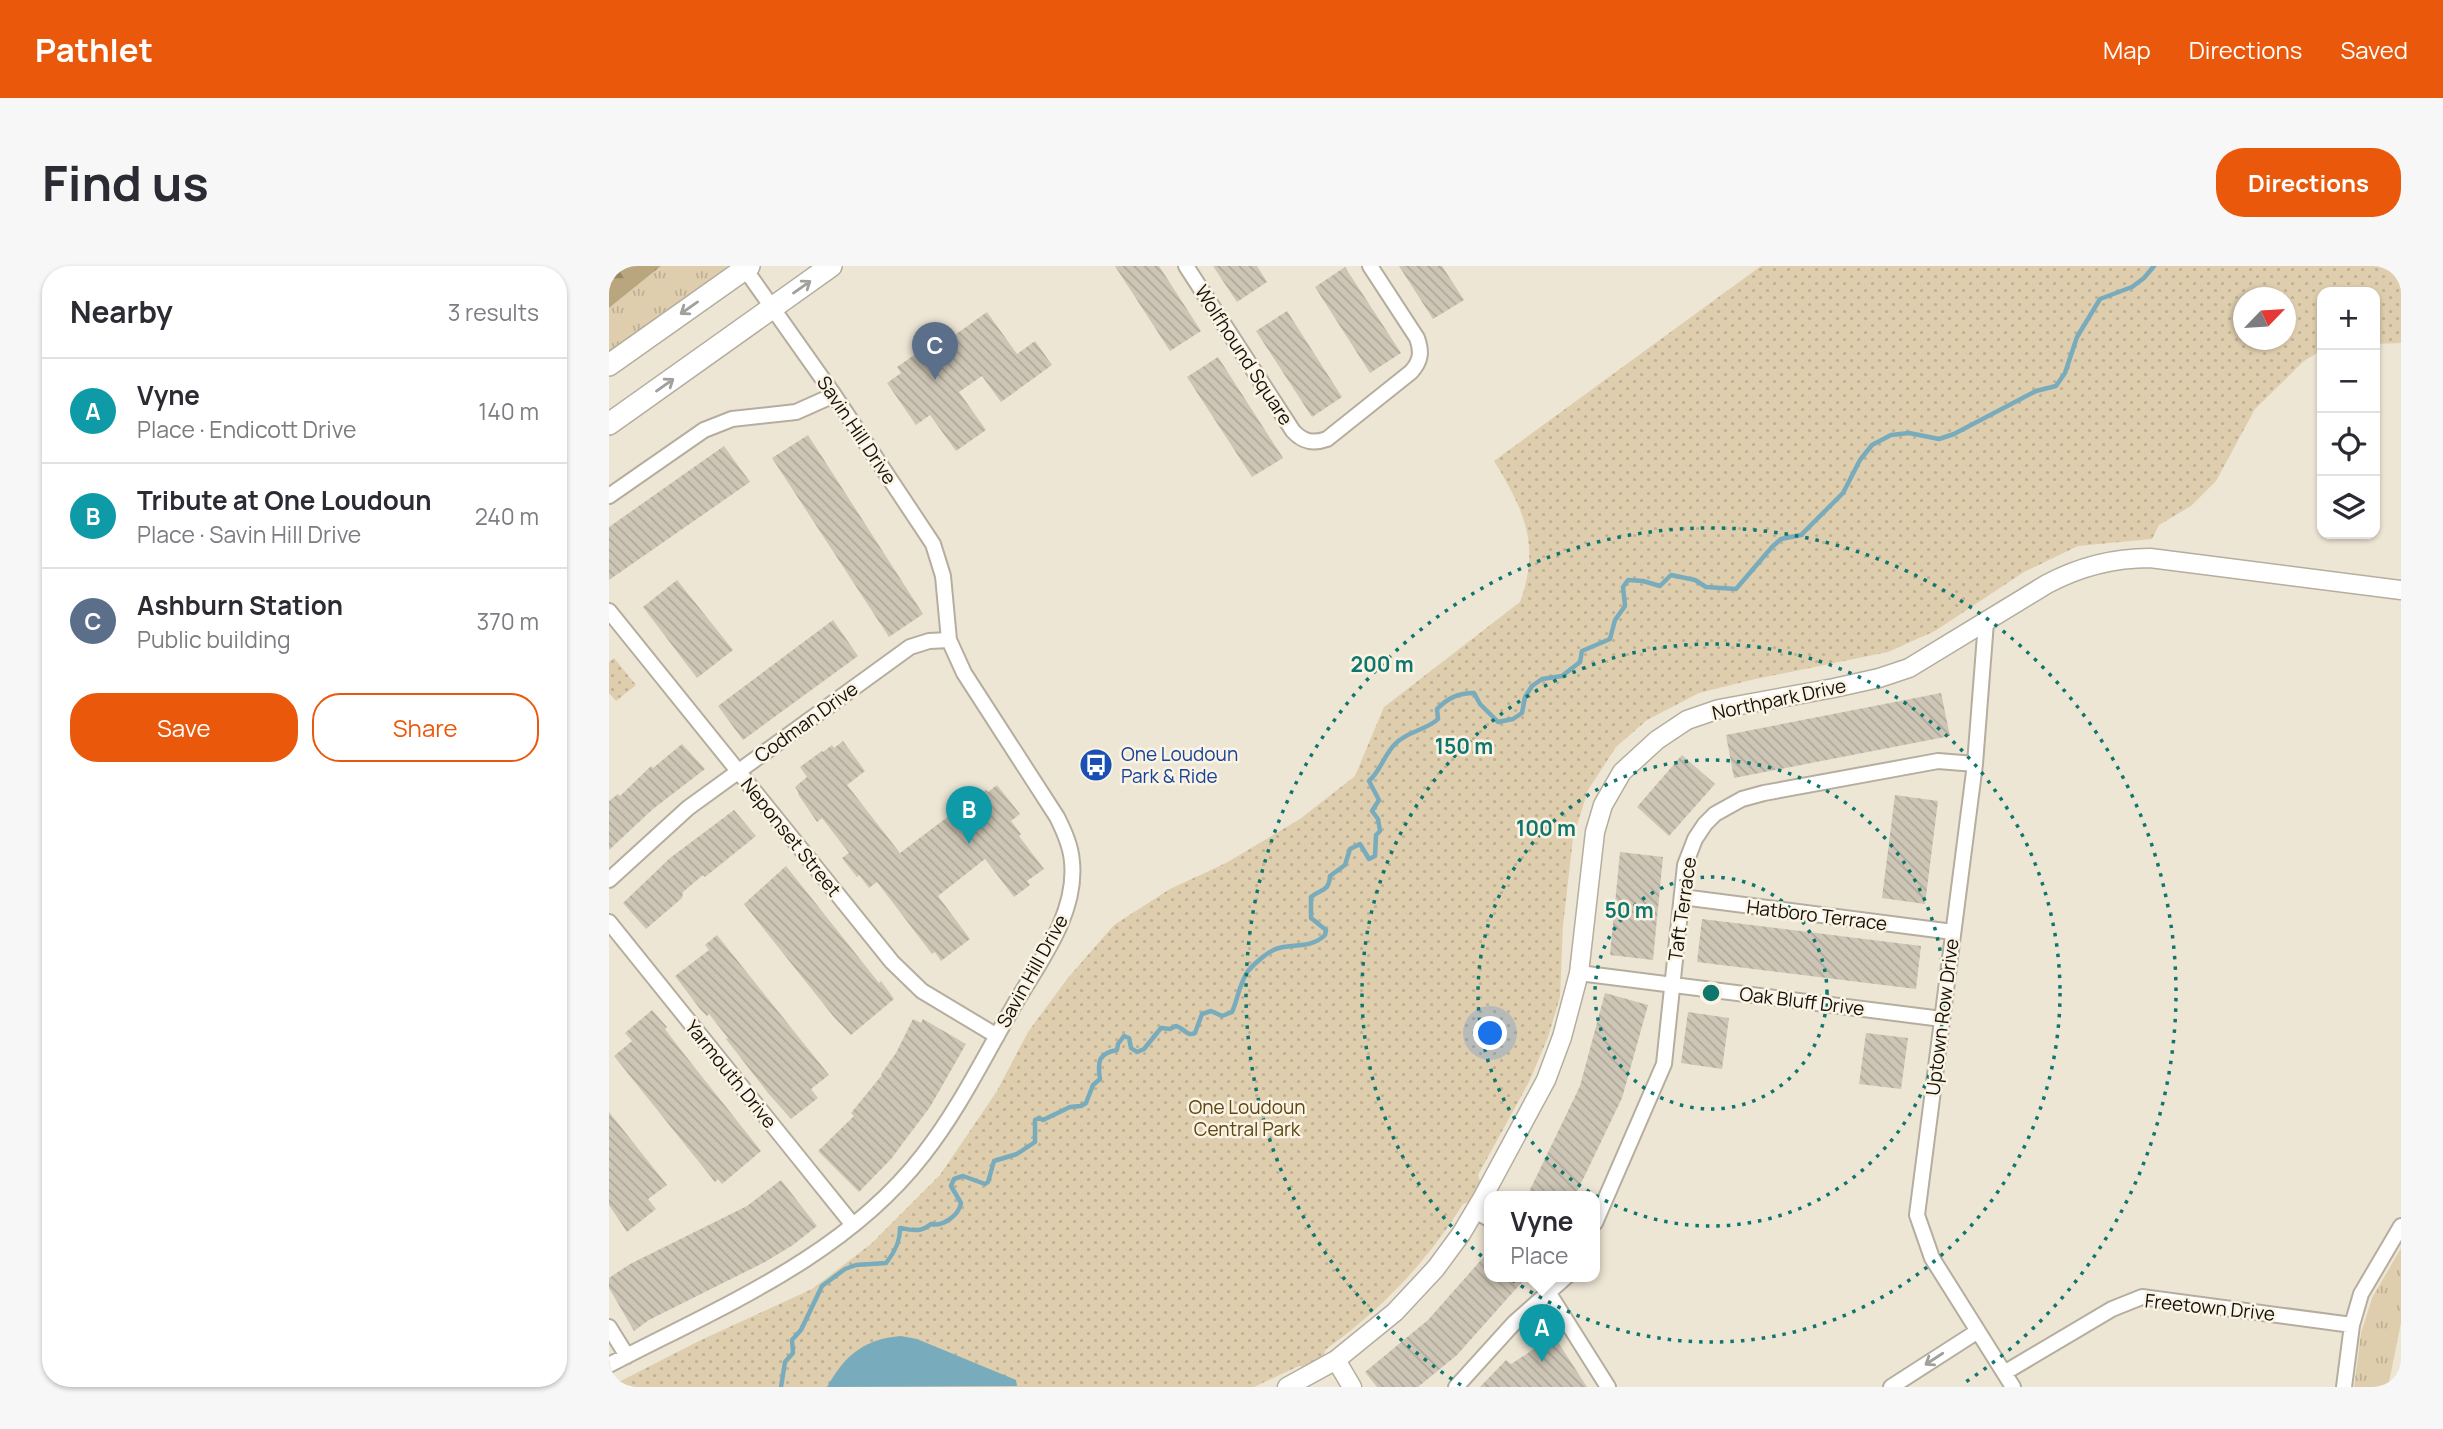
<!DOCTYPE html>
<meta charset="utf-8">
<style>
:root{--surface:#fff;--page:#f7f7f7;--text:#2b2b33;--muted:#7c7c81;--line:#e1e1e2;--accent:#ea580c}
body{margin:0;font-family:Manrope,sans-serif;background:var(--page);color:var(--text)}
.controls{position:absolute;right:21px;top:21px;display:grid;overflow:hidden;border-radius:14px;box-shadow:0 2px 5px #0004}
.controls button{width:63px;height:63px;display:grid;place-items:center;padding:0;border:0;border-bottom:2px solid var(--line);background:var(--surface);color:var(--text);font:35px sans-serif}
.compass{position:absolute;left:1624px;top:21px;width:63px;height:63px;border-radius:50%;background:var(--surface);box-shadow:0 2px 5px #0004;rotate:65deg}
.you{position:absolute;left:882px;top:768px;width:24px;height:24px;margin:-18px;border:5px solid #fff;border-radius:50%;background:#1a73e8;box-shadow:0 0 0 10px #1a73e833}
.badge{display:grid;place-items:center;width:46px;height:46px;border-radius:50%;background:var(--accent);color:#fff;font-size:23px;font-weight:700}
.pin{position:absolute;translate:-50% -58px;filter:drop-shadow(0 2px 4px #0008)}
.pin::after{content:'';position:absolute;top:37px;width:24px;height:21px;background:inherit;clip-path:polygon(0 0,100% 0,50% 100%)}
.popup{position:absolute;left:875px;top:925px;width:116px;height:91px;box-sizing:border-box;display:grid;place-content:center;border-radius:14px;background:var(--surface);filter:drop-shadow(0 2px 5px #0005);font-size:23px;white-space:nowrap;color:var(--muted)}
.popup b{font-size:26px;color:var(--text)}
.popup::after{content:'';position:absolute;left:50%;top:100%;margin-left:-14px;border:14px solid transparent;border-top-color:var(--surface)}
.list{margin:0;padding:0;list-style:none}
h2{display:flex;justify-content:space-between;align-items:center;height:91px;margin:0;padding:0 28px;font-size:30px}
h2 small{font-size:23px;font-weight:400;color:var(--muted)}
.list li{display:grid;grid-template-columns:46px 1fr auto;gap:21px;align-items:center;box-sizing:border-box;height:105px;padding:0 28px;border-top:2px solid var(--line)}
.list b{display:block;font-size:26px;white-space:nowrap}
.list p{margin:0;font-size:23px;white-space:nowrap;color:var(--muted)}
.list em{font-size:23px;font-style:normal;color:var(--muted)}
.actions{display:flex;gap:14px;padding:21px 28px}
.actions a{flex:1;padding:16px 0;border:2px solid var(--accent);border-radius:28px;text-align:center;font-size:24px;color:var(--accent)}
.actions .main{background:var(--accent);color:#fff}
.icon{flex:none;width:38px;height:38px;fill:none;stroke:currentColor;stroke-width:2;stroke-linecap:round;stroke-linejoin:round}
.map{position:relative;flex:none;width:1792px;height:1121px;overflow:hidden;border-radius:28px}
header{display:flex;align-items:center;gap:42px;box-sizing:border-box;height:98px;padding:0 35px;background:var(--accent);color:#fff}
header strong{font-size:33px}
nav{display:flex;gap:38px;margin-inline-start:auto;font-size:24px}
.intro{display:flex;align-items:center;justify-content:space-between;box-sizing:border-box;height:168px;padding:0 42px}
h1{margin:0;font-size:49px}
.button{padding:18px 32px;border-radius:28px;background:var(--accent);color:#fff;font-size:24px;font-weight:700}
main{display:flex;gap:42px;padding:0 42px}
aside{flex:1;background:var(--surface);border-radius:28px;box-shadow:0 2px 5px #0004}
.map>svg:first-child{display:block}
</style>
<header>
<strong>Pathlet</strong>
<nav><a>Map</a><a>Directions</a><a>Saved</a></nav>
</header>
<div class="intro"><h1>Find us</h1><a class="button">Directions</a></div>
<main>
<aside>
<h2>Nearby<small>3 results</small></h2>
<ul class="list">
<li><span class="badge" style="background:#0f9aa8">A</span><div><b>Vyne</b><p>Place · Endicott Drive</p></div><em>140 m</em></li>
<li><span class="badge" style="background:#0f9aa8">B</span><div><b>Tribute at One Loudoun</b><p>Place · Savin Hill Drive</p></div><em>240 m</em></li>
<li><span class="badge" style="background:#5c6f8a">C</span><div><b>Ashburn Station</b><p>Public building</p></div><em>370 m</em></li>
</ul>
<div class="actions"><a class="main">Save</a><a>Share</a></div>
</aside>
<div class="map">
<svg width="1792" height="1121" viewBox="0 0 1792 1121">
<defs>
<pattern id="grass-tufts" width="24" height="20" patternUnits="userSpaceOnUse" patternTransform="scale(1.75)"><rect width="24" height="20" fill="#deceae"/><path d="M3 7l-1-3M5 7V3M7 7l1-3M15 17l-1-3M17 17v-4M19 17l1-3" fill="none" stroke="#beb094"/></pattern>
<pattern id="forest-firs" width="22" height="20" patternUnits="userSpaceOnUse" patternTransform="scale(1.75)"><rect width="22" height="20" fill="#baa67e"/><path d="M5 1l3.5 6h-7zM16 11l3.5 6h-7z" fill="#968665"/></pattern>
<pattern id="park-dots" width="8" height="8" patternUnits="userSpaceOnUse" patternTransform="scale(1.75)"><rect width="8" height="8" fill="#deceae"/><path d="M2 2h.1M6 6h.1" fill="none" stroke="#beb094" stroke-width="1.8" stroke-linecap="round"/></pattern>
<pattern id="building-back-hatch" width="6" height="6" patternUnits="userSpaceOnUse" patternTransform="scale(1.75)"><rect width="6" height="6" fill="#cdc5b5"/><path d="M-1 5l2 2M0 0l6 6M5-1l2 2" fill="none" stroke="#afa89a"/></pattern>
</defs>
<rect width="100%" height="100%" fill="#eee6d5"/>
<path fill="url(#grass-tufts)" d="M52 0H120L0 86V42Z
M1792 982V1057L1779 1121H1745L1752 1067 1763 1032Z"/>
<path fill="url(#forest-firs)" d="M0 0H52L0 42Z"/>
<path fill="url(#park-dots)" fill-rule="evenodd" d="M1152 0H1792V77L1766 78V26H1713V84L1695 95 1646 143 1607 215 1582 240 1550 259 1543 273 1469 280 1415 306 1326 365 1279 386 1142 414 1090 427 1038 454 1007 481 979 524 964 572 954 660 951 731 939 771 920 816 869 909 871 916 860 936 854 938C817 997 773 1043 716 1084L715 1090 696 1101 690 1100 645 1121H0L90 1075 203 1023 262 978 331 909 388 825 419 766 458 713 505 659 561 623 617 597 691 553 746 510 775 441 911 336C932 279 915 244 885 195ZM1634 32H1676V74H1634Z
M5 392 27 419 7 435 0 427V396Z"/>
<path fill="#78abbc" d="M292 1070 308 1073 407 1114 408 1120 218 1121C236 1089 255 1073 292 1070Z"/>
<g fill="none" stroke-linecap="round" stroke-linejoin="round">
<path stroke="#78abbc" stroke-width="4.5" d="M172 1121 176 1096 184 1087 183 1074 192 1064 213 1020 236 1003 247 999 277 997C286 986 291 976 291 962 304 964 311 967 322 958 334 961 350 949 352 937L342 920 345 913 354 910 376 918 379 916 385 895 408 888 426 876V854L430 852 434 854 461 841 472 840 477 837 484 819 491 813C488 795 490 787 508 784L509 778 515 770 520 772 522 782 528 786 535 783 552 762 561 763 567 760C575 762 578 771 586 767L593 748 602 745 613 750 623 746C629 733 630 718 639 705 645 698 660 684 670 682 686 678 703 682 716 669L717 664 702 652V631C712 623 720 626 721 610L736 599 741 583 751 578 760 593 766 590 767 569 771 565 769 553 763 545 770 534 760 515C772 504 775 489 786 478 798 465 818 464 829 453L828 443C839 432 849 427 865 427L871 438 889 456 904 453 913 447 916 431 923 420 933 413 953 410 971 396 973 385 1001 373 1006 354 1016 340 1014 321 1019 314 1034 315 1051 320 1062 309 1086 314 1097 321 1127 323 1163 281 1172 273 1192 269 1234 227 1251 194 1263 179 1282 169 1300 167 1330 173 1345 168 1427 125 1447 120 1456 107 1468 71 1491 33 1523 21 1535 12 1545 0"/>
</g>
<path fill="url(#building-back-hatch)" d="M506 0H550L592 65 561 85Z
M604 0H648L658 16 628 36Z
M790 0H833L855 34 824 53Z
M736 1 792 87 761 107 706 21Z
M678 45 733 131 703 151 647 65Z
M378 46 408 88 426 75 443 99 392 136 373 110 350 126 377 164 347 185 321 149 307 159 278 117 292 107 288 101 318 80 322 86Z
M609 91 674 192 643 211 578 111Z
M199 169 314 348 280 371 163 192Z
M115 180 141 216 0 314V261Z
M68 314 124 384 88 412 34 341Z
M224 354 249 390 134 474 109 440Z
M1332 427 1341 470 1125 512 1117 469Z
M234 475 256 505 238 519 291 587 370 527 377 524 379 526 388 519 411 548 402 555 412 568 410 570 435 603 418 615 421 619 405 631 376 593 329 630 361 673 332 695 326 686 323 688 268 616 260 622 250 609 248 611 233 592 240 587 213 552 208 556 189 528 190 527 186 521 198 511 191 501 213 485 214 486 223 479 225 482Z
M73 478 96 503 44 543 0 584V535L9 528 11 530 42 500 44 502Z
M1073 489 1106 518 1060 570 1028 541Z
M1286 529 1329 535 1316 638 1273 632Z
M125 544 147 570 96 611 94 609 74 626 73 632 37 663 14 637 61 592Z
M1011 586 1054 591 1044 694 1001 689Z
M177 600 270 717 272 715 285 733 242 769 224 750 135 638Z
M1093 653 1312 680 1307 723 1088 696Z
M108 669 220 809 202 823 209 832 182 853 159 827 117 773 119 772 100 748 98 750 91 743 66 710 100 684 96 679Z
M996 727 1039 739 1013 832 966 930H918L971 820Z
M43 744 58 761 56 763 75 788 152 885 113 918 109 913 106 916 5 790 23 775 16 767Z
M1079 746 1120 752 1113 803 1072 797Z
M304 753 312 757 314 753 357 778 321 841 282 893 250 926 209 885 245 850 242 847 273 809 272 808 287 787Z
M1257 767 1299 772 1292 823 1250 818Z
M0 846 58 919 39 933 47 943 18 966 0 939Z
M172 914 208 960 184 979 156 996 40 1054 25 1065 0 1022V1012L21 998 138 940Z
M880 985V1010H906L913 1016 848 1089 809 1121H768L756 1106 819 1054Z
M945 1070 978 1121H871L897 1094 902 1098Z"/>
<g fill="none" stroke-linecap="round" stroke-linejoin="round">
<defs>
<path id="minor" d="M577 0 684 165C694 176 704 178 718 173L802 106C812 95 813 86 808 72L761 0
M0 230 95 164 123 153 187 146 225 129
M0 345 283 696 313 725 388 770
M1377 356 1366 498 1308 949 1323 992 1404 1121
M0 614 79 542 301 381 320 375 340 374
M1073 631 1344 666
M0 656 244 959
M970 707 1333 753
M866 945 880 953
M986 957 1055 798 1076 599 1086 573 1096 558 1106 548 1133 533 1155 527 1329 495 1366 498
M929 1010 999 1121
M0 1061 18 1090
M0 1099C111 1041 235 991 314 889 351 842 377 787 407 736 432 694 468 647 463 596 462 580 455 565 448 551L355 407 340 374 334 310 324 278 225 129 136 3
M1395 1107 1503 1043 1533 1031 1743 1059
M847 1121 905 1057 958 1010
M1282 1121 1369 1065
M1735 1121 1743 1059 1752 1028 1792 960"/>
<path id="tertiary" d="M727 1094 743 1121
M678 1121 727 1094 786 1046 827 1002 852 968 874 931 937 814 953 771 970 707 986 566 994 539 1013 506 1048 474 1078 454 1110 443 1225 422 1270 412 1300 402 1438 318C1470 301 1504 292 1541 292L1792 324"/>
<path id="secondary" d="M0 99 140 0
M0 158 222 0"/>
</defs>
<use href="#minor" stroke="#b5ae9e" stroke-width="18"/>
<use href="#tertiary" stroke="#b5ae9e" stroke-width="21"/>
<use href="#secondary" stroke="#b5ae9e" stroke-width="24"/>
<use href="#minor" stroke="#fff" stroke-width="14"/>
<use href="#tertiary" stroke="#fff" stroke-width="18"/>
<use href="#secondary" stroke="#fff" stroke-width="21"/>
</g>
<defs><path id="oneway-shaft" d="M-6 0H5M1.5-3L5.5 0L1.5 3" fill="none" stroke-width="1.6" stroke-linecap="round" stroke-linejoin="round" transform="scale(1.75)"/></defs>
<g stroke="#a1a09d">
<use href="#oneway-shaft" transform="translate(193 21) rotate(-35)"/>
<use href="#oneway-shaft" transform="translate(80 42) rotate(145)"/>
<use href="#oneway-shaft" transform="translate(56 119) rotate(-35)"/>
<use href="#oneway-shaft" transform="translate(1325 1093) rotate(147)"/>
</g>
<g fill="none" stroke="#0f766e" stroke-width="3.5" stroke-dasharray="3.5 7">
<circle cx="1102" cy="727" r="116"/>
<circle cx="1102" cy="727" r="233"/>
<circle cx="1102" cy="727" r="349"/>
<path d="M852 1119A465 465 0 1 1 1352 1119"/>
</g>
<defs>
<symbol id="bus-disc" viewBox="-11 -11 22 22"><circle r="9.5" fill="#1a4fb4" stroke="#fbf3e3"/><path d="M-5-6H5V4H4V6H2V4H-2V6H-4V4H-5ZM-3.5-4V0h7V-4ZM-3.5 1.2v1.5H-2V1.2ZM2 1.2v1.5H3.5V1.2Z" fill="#fff"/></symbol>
</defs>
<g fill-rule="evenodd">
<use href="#bus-disc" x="468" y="480" width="38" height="38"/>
</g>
<g text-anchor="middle" stroke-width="5" stroke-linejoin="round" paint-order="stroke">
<g font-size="19" fill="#13110b" stroke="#fbf3e3">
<text transform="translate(635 89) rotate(57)" y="7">Wolfhound Square</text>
<text transform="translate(248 164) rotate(56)" y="7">Savin Hill Drive</text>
<text transform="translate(1170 433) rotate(-12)" y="7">Northpark Drive</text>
<text transform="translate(197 456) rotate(-36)" y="7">Codman Drive</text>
<text transform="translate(182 571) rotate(51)" y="7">Neponset Street</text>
<text transform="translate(1073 643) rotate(-82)" y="7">Taft Terrace</text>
<text transform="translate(1208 649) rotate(7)" y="7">Hatboro Terrace</text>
<text transform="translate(423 705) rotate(-61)" y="7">Savin Hill Drive</text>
<text transform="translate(1193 735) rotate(7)" y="7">Oak Bluff Drive</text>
<text transform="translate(1333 751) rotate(-83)" y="7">Uptown Row Drive</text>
<text transform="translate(122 808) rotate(51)" y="7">Yarmouth Drive</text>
<text transform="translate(1601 1041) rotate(6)" y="7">Freetown Drive</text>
</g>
<g font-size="19" fill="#164399" stroke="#fbf3e3" text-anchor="start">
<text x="512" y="495">One Loudoun<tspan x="512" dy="22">Park &amp; Ride</tspan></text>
</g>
<g font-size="19" fill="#5b4614" stroke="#fbf3e3">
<text x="638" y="848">One Loudoun<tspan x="638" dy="22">Central Park</tspan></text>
</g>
</g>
<circle cx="1102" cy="727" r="10" fill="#0f766e" stroke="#fbf3e3" stroke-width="3.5"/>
<g font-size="21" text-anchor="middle" font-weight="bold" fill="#0f766e" stroke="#fbf3e3" stroke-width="5" stroke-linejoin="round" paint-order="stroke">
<text x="773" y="406">200 m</text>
<text x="855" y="488">150 m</text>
<text x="937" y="570">100 m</text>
<text x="1020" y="652">50 m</text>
</g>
</svg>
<div class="controls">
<button>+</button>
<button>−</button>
<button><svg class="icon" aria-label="locate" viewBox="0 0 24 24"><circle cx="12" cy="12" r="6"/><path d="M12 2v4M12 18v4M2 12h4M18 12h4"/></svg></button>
<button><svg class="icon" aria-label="layers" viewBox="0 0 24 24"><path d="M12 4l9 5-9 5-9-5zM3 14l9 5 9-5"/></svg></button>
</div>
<svg class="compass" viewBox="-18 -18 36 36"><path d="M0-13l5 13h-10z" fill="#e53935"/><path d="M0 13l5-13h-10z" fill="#7c7c81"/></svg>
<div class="you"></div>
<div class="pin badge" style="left:933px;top:1096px;background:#0f9aa8">A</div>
<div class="popup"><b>Vyne</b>Place</div>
<div class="pin badge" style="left:360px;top:578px;background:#0f9aa8">B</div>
<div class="pin badge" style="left:326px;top:114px;background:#5c6f8a">C</div>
</div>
</main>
